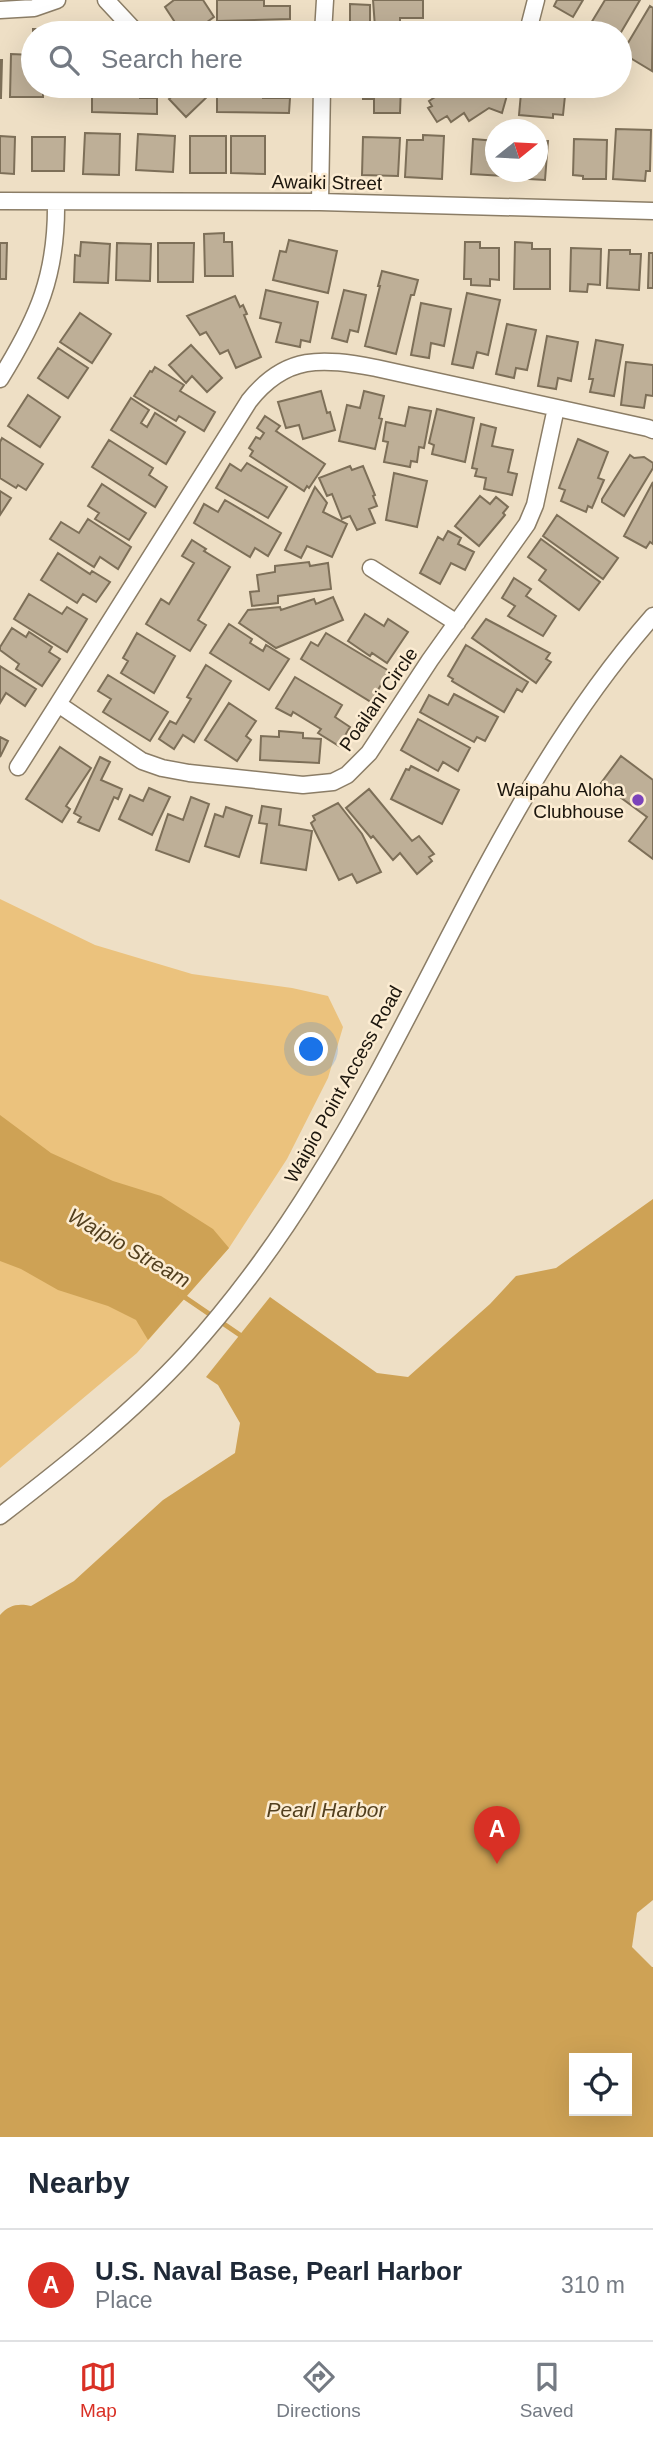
<!DOCTYPE html>
<style>
:root{--surface:#fff;--page:#f2f2f3;--text:#1f2937;--muted:#747a83;--line:#e0e1e3;--accent:#d93025}
body{margin:0;font-family:Helvetica,sans-serif;background:var(--page);color:var(--text)}
.controls{position:absolute;right:21px;bottom:21px;display:grid;overflow:hidden;border-radius:0px;box-shadow:0 7px 28px #0002}
.controls button{width:63px;height:63px;display:grid;place-items:center;padding:0;border:0;border-bottom:2px solid var(--line);background:var(--surface);color:var(--text);font:35px sans-serif}
.compass{position:absolute;left:485px;top:119px;width:63px;height:63px;border-radius:50%;background:var(--surface);box-shadow:0 7px 28px #0002;rotate:72deg}
.you{position:absolute;left:312px;top:1050px;width:24px;height:24px;margin:-18px;border:5px solid #fff;border-radius:50%;background:#1a73e8;box-shadow:0 0 0 10px #1a73e833}
.badge{display:grid;place-items:center;width:46px;height:46px;border-radius:50%;background:var(--accent);color:#fff;font-size:23px;font-weight:700}
.pin{position:absolute;translate:-50% -58px;filter:drop-shadow(0 2px 4px #0008)}
.pin::after{content:'';position:absolute;top:37px;width:24px;height:21px;background:inherit;clip-path:polygon(0 0,100% 0,50% 100%)}
.list{margin:0;padding:0;list-style:none}
h2{display:flex;justify-content:space-between;align-items:center;height:91px;margin:0;padding:0 28px;font-size:30px}
h2 small{font-size:23px;font-weight:400;color:var(--muted)}
.list li{display:grid;grid-template-columns:46px 1fr auto;gap:21px;align-items:center;box-sizing:border-box;height:112px;padding:0 28px;border-top:2px solid var(--line)}
.list b{display:block;font-size:26px;white-space:nowrap}
.list p{margin:0;font-size:23px;white-space:nowrap;color:var(--muted)}
.list em{font-size:23px;font-style:normal;color:var(--muted)}
.icon{flex:none;width:38px;height:38px;fill:none;stroke:currentColor;stroke-width:2;stroke-linecap:round;stroke-linejoin:round}
.map{position:relative;flex:none;width:653px;height:2137px;overflow:hidden}
.search{position:absolute;background:var(--surface);box-shadow:0 7px 28px #0002;left:21px;right:21px;top:21px;height:77px;display:flex;align-items:center;gap:18px;box-sizing:border-box;padding:0 24px;border-radius:38px;color:var(--muted);font-size:26px}
.sheet{height:203px;background:var(--surface)}
nav{display:flex;justify-content:space-around;align-items:center;box-sizing:border-box;height:98px;border-top:2px solid var(--line);background:var(--surface);font-size:19px;color:var(--muted)}
nav a{display:grid;justify-items:center;gap:4px}
nav .on{color:var(--accent)}
.map>svg:first-child{display:block}
</style>
<div class="map">
<svg width="653" height="2137" viewBox="0 0 653 2137">
<rect width="100%" height="100%" fill="#eedfc5"/>
<path fill="#ebc27d" d="M0 899 95 945 192 974 292 988 328 996 343 1027 328 1078 287 1159 229 1248 137 1353 0 1468Z"/>
<path fill="#cea255" fill-rule="evenodd" d="M0 1115 51 1153 113 1181 161 1196 213 1229 229 1248 148 1340 136 1320 108 1306 58 1290 21 1269 0 1261Z
M653 1199V2137H0V1615C9 1605 18 1603 31 1606L74 1581 163 1500 235 1453 240 1423 218 1385 206 1377 270 1297 377 1373 408 1377 490 1304 516 1276 556 1268ZM574 2058H627V2111H574Z"/>
<path fill="#eedfc5" d="M653 1900V1967H652L632 1947 637 1913Z"/>
<g fill="none" stroke-linecap="round" stroke-linejoin="round">
<path stroke="#cea255" stroke-width="5" d="M180 1294 240 1335"/>
</g>
<path fill="#beaf97" stroke="#7d6f58" stroke-width="2" d="M174 0H203L214 17 203 25 206 30 202 33H182L165 7Z
M217 0H264V6H290V19L217 21Z
M373 0H423V18H400V27H375Z
M557 0H583L573 17 554 6Z
M605 0H640L620 34 585 33Z
M350 4 370 5V24H350Z
M650 6 653 8 652 71 622 53Z
M33 29H46V33H33V49Z
M71 29H92V33H71Z
M368 29H388V33H368Z
M267 30V33H230V31Z
M11 54 33 55V86H43V97H10Z
M0 60H2L1 98H0Z
M50 86H76V94H49Z
M92 86H140V98H157V114L92 112Z
M173 86H204L211 93 186 117 169 99 178 91Z
M217 86H263V98H290L289 113 217 112Z
M363 86H401L400 113H374V99H363Z
M452 86H500L509 88 502 113 489 108 469 121 464 113 451 122 447 116 437 122 428 108 432 106 429 101Z
M531 86H566L563 115 553 114V118L519 115 521 93 531 94Z
M616 129 651 130 650 171H646L645 181 613 179Z
M85 133 120 134 119 175 83 174Z
M138 134 175 136 173 172 136 170Z
M423 135 444 136 442 179 405 177 407 140H423Z
M0 136 15 137 14 174 0 173Z
M190 136H226V173H190Z
M231 136H265V174L231 173Z
M32 137H65L64 171H32Z
M363 137 400 138 398 176 362 175Z
M473 139 496 141V172H504V176L471 174Z
M574 139 607 140 606 179H583V176L573 175Z
M538 141H548L545 180 512 178 513 172H538Z
M224 233V242H232L233 276H205L204 234Z
M289 240 337 251 328 293 273 280 280 251 286 252Z
M81 242 110 244 108 283 74 282 75 255 80 256Z
M465 242H480V248H499V280L490 279V286L471 285V279H464Z
M515 242 532 243V249H550V289H514Z
M0 243H7L6 279H0Z
M117 243 151 244 150 281 116 280Z
M158 243H194L193 282H158Z
M571 248 601 249 600 285 588 284 587 292 570 291Z
M609 250H630V254H641L639 290 607 288Z
M649 253H653V288H648Z
M382 271 418 280 414 295H411L396 354 365 346 380 286H378Z
M266 290 318 302 310 342 301 340 300 347 276 342 281 323 260 318Z
M344 290 366 295 358 332 350 330 347 342 332 338Z
M467 293 500 300 488 355 477 352 473 368 452 364Z
M235 296 240 307 243 305 247 314 244 315 261 357 236 368 228 350 220 354 206 332 200 335 187 316Z
M421 303 451 309 444 346 431 343 429 358 411 355Z
M80 313 111 334 92 363 60 342Z
M507 324 536 330 527 370 516 368 514 378 496 374Z
M547 336 578 342 571 381 558 378 556 389 538 386Z
M596 340 623 345 614 396 590 392 593 379H589Z
M191 345 222 378 207 392 192 376 186 383 169 365Z
M58 348 88 368 68 398 38 378Z
M626 362 653 365V396L646 395 644 408 621 405Z
M155 367 184 385 180 391 215 412 204 431 179 416 176 421 134 396 150 371 152 372Z
M321 391 327 413 330 412 335 430 303 439 299 425 286 428 278 402Z
M364 391 384 396 379 418 382 419 375 449 339 441 347 405 360 408Z
M28 395 60 417 40 447 8 426Z
M131 398 149 410 141 423 147 427 155 413 185 432 166 464 111 430Z
M409 407 431 411 424 448 419 447 417 462 411 461 410 467 384 462 388 442 383 441 386 422 405 426Z
M437 409 474 418 465 462 432 454 434 445 429 443Z
M265 416 280 426 276 431 325 464 309 488 307 486 304 491 250 456 253 451 249 448 256 437 260 439 264 433 257 428Z
M481 424 496 428 492 446 513 450 508 472 517 474 512 495 484 489 486 478 475 476 477 469 472 468Z
M2 438 43 464 26 490 18 485 16 488 0 478V442Z
M578 439 608 452 598 478 604 480 592 508 588 506 586 512 561 501 565 490 559 488Z
M109 440 153 468 149 475 167 487 155 507 92 467Z
M630 455 634 458 644 457 653 463V468L624 516 602 502V499Z
M247 463 287 487 268 518 216 488 230 464 241 471Z
M350 466 352 470 363 466 375 495 373 496 377 506 369 509 375 523 357 530 350 516 342 519 332 494 327 496 319 478Z
M394 473 427 481 417 527 386 520Z
M653 482V544L650 542 646 548 624 536Z
M102 484 146 513 129 540 95 519 99 513 88 506Z
M315 487 327 503 323 512 347 524 332 557 307 546 301 558 285 550Z
M0 491 11 498 0 515Z
M480 496 490 504 496 497 508 507 503 513 505 515 479 546 455 526Z
M225 500 281 533 268 556 255 548 250 557 194 523 204 504 218 512Z
M557 515 618 558 603 579 543 536Z
M88 519 131 547 118 569 100 557 94 567 50 539 61 522 79 533Z
M448 531 461 538 458 544 474 552 465 570 451 563 440 584 420 573 438 537 443 540Z
M541 539 600 582 579 610 539 580 546 570 528 557Z
M192 540 206 549 204 551 230 567 198 620 206 625 190 651 146 624 161 599 169 604 194 563 182 556Z
M58 553 90 574 92 571 110 582 96 602 83 594 77 603 41 580Z
M309 562 310 566 328 563 331 589 278 596V603L252 606 250 592 259 591 257 575 275 572V566Z
M514 578 531 589 526 596 556 616 543 636 508 616 515 606 502 598Z
M29 594 62 614 67 607 87 619 67 652 14 619Z
M333 597 343 620 276 648 239 623 248 610 280 607 281 610 314 599 316 604Z
M365 614 384 626 388 619 408 632 387 663 372 653 370 656 348 641Z
M486 619 550 653 546 659 551 662 536 683 472 638Z
M229 624 252 639 250 643 263 651 266 645 289 659 269 690 210 653Z
M12 628 26 637 29 632 52 647 49 652 60 659 42 686 16 669 19 664 0 650V647Z
M137 633 175 656 154 693 121 673 128 661 123 658Z
M326 633 389 671 371 702 301 659 311 642 318 646Z
M466 645 528 682 522 692 517 689 504 712 452 681 453 679 448 676Z
M206 665 231 681 194 742 183 735 174 749 159 739 170 721 176 724 191 699 187 697Z
M0 666 36 689 25 706 6 693 0 703Z
M108 675 168 712 150 741 103 712 111 699 98 691Z
M295 677 342 705 335 717 350 727 339 746 318 733 321 729 293 712 291 716 276 708Z
M454 694 498 717 485 741 477 737 474 742 420 712 429 695 448 705Z
M229 703 256 721 246 736 251 740 237 761 205 740Z
M418 719 470 748 458 771 443 762 438 771 401 750Z
M279 731 303 733V738L321 739 319 763 260 760 261 736 279 737Z
M0 737 8 741 0 757Z
M60 747 91 768 66 806 70 809 62 822 26 799Z
M621 756 653 780V859L629 841 647 817 601 783Z
M100 757 110 762 101 780 122 789 118 799 114 797 99 831 78 822 81 817 74 813Z
M411 766 459 790 442 824 391 799 406 769 409 770Z
M149 788 170 797 152 835 119 819 130 795 143 801Z
M369 789 412 841 419 836 434 854 429 857 432 861 417 874 400 853 393 860 373 836 371 838 346 808Z
M191 797 209 804 189 862 156 850 168 814 183 820Z
M338 803 362 834 381 872 357 883 352 874 339 880 311 823 315 820 313 816Z
M262 806 281 809 279 825 312 831 306 870 261 863 267 824 259 823Z
M226 807 252 816 239 857 205 846 215 814 223 817Z"/>
<g fill="none" stroke-linecap="round" stroke-linejoin="round">
<defs>
<path id="minor" d="M106 0 134 30
M0 10 34 8 57 0
M528 31 536 0
M323 33 325 0
M0 201 320 202 653 211
M320 202 322 86
M0 379C38 318 57 275 56 202
M556 408 535 505 527 524 430 660 369 753 347 775 333 782 303 785 189 773 162 768 142 761 58 704 249 401C286 354 322 358 376 368L648 428 653 430
M371 568 457 623
M18 767 58 704
M0 1516C65 1466 131 1414 187 1353 234 1301 278 1241 315 1181 433 994 505 784 653 616"/>
</defs>
<use href="#minor" stroke="#8b7d66" stroke-width="19"/>
<use href="#minor" stroke="#fff" stroke-width="16"/>
</g>
<circle fill="#7b43ba" stroke="#fcecd2" stroke-width="2.5" cx="638" cy="800" r="7"/>
<g text-anchor="middle" stroke-width="5" stroke-linejoin="round" paint-order="stroke">
<g font-size="19" fill="#1c160d" stroke="#fcecd2">
<text transform="translate(327 182) rotate(1)" y="7">Awaiki Street</text>
<text transform="translate(378 699) rotate(-55)" y="7">Poailani Circle</text>
<text transform="translate(343 1084) rotate(-61)" y="7">Waipio Point Access Road</text>
</g>
<g font-size="19" fill="#1c160d" stroke="#fcecd2" text-anchor="end">
<text x="624" y="796">Waipahu Aloha<tspan x="624" dy="22">Clubhouse</tspan></text>
</g>
<g font-size="21" font-style="italic" fill="#53401f" stroke="#fcecd2">
<text transform="translate(129 1248) rotate(30)" y="7">Waipio Stream</text>
<text x="326" y="1817">Pearl Harbor</text>
</g>
</g>
</svg>
<div class="controls">
<button><svg class="icon" aria-label="locate" viewBox="0 0 24 24"><circle cx="12" cy="12" r="6"/><path d="M12 2v4M12 18v4M2 12h4M18 12h4"/></svg></button>
</div>
<svg class="compass" viewBox="-18 -18 36 36"><path d="M0-13l5 13h-10z" fill="#e53935"/><path d="M0 13l5-13h-10z" fill="#747a83"/></svg>
<div class="you"></div>
<div class="pin badge" style="left:497px;top:1864px">A</div>
<div class="search"><svg class="icon" aria-label="search" viewBox="0 0 24 24"><circle cx="10" cy="10" r="6"/><path d="M15 15l6 6"/></svg>Search here</div>
</div>
<section class="sheet">
<h2>Nearby<small></small></h2>
<ul class="list">
<li><span class="badge">A</span><div><b>U.S. Naval Base, Pearl Harbor</b><p>Place</p></div><em>310 m</em></li>
</ul>
</section>
<nav>
<a class="on"><svg class="icon" aria-label="map" viewBox="0 0 24 24"><path d="M3 6l6-2 6 2 6-2v14l-6 2-6-2-6 2zM9 4v14M15 6v14"/></svg>Map</a>
<a><svg class="icon" aria-label="directions" viewBox="0 0 24 24"><path d="M12 3l9 9-9 9-9-9zM9 14v-3h6M13 9l2 2-2 2"/></svg>Directions</a>
<a><svg class="icon" aria-label="saved" viewBox="0 0 24 24"><path d="M7 4h10v16l-5-4-5 4z"/></svg>Saved</a>
</nav>
